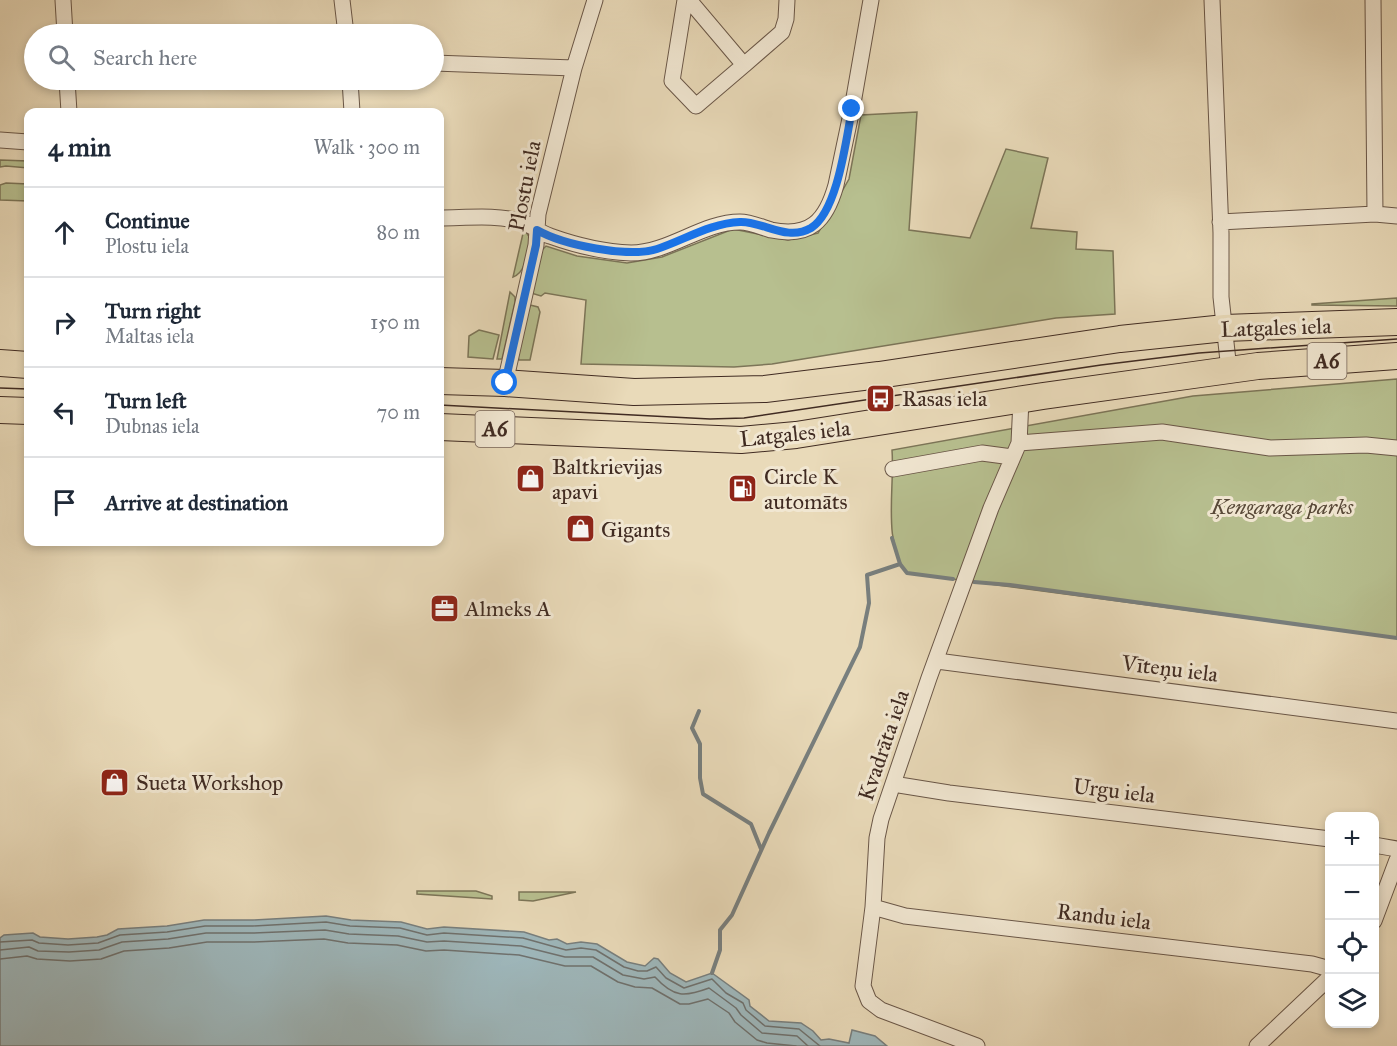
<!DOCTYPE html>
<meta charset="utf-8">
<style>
:root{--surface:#fff;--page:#f6f6f7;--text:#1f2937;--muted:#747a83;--line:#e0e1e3}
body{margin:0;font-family:"IM FELL Great Primer",serif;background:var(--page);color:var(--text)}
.controls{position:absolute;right:18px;bottom:18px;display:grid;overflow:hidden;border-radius:12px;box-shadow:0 3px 9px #0003}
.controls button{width:54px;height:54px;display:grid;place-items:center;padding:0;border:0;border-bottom:2px solid var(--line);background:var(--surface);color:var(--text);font:30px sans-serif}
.stop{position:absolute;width:18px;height:18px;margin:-14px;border:4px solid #1a73e8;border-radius:50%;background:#fff}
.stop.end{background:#1a73e8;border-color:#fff;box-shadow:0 2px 6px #0008}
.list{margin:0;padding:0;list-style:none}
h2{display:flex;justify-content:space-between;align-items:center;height:78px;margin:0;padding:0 24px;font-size:26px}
h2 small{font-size:20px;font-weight:400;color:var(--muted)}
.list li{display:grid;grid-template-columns:39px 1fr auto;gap:18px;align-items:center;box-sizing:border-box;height:90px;padding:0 24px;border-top:2px solid var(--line)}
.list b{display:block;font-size:22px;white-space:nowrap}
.list p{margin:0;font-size:20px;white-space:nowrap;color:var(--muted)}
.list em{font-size:20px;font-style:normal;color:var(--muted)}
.icon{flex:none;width:33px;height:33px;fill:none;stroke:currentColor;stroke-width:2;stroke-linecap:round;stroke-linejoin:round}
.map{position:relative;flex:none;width:1397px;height:1046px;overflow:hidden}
.search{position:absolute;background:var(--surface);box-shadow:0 3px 9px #0003;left:24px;top:24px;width:420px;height:66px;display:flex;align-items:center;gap:15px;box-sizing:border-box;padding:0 21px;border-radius:33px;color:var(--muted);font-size:22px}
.panel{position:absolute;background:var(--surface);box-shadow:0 3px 9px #0003;left:24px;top:108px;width:420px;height:438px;border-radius:12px}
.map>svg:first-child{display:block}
</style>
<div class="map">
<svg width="1397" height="1046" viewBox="0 0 1397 1046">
<rect width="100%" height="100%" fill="#e9dab9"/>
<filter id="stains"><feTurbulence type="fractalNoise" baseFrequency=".00333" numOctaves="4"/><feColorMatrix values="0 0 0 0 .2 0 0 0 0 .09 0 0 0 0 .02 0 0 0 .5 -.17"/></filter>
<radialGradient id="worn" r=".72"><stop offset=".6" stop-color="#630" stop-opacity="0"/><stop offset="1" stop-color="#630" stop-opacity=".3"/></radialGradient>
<path fill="#b7bf8f" stroke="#7c7558" stroke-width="1.5" d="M917 112 909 230 970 238 1006 149 1048 158 1031 228 1077 232 1076 249 1113 251 1115 314 1056 318 772 364 734 367 581 364 586 300 545 293 541 296 531 293 539 253 546 246 577 256 627 263 662 257 733 229 788 240 818 233 849 179 861 115Z
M0 160 28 161V168L6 166 0 167Z
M6 183 28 184V201L0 200V185Z
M524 229 530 238C527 251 527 272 513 277Z
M510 292 515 297V302L502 359H497Z
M1397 298V306L1312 305V304Z
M530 305 538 307 540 312 530 360H519L517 354Z
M479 330 499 335 493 359 468 357 469 336Z
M1397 379V638L907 573C882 542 895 489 892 450L1193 396Z
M417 891H476L492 896V899L417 894Z
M519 892H576L533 901 519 900Z"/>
<path fill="#9eb7bb" stroke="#787f7e" stroke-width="1.5" d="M326 916 351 920 401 922 427 929 444 927 524 932 549 940 557 939 567 944 581 942 597 944 627 962 645 966 654 958 658 959 670 973 686 982 712 973 749 1000 750 1006 769 1021 801 1023 813 1031 821 1040 829 1039 849 1043 852 1030 875 1036 887 1046H0V938L4 935 33 933 40 937 68 939 97 937 107 935 118 929 167 926 204 920H253Z"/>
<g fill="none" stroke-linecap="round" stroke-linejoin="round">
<path stroke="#6f716e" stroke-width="1.5" d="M0 942 32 940 39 943 68 945 98 943 120 935 167 932 205 926H253L326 922 350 926 400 928 427 935 444 933 523 938 566 950 581 948 596 950 624 967 638 971H647L656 967 666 978 684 988 712 979 726 993 743 1003 746 1010 765 1026 799 1029 820 1046
M0 950 29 947 38 951 69 952 99 950 122 942 168 939 206 933H254L325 930 349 934 398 936 427 942 444 941 521 946 565 957H593L623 975 644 979 655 977C674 998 685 997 709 988L736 1008 741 1015 762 1033 797 1036 808 1046
M0 959 27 956 37 959 70 961 101 959 124 951 169 948 207 942H254L324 939 348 943 397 945 426 951 444 950 519 955 565 966H591L618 982 635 987 652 988 680 1004H689L708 999 729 1013 735 1022 757 1040 767 1043 796 1046"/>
<path stroke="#787f7e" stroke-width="4" d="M900 564 907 573 953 579
M974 582 1010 585 1397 638
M699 711 692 728 700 744V778L703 794 751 824 761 849
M712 973 720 950V930L732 915 769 833 860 647 869 603 867 575 900 564 892 538"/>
<defs>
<path id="street" d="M63 0 65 34
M342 0 346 34
M685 0 672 81 696 106 744 65
M689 0 744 65 782 32 786 19 787 0
M1212 0 1221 233V297L1229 370
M1373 0 1375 214 1397 216
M434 63 574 68
M67 80 69 112
M350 80 352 112
M0 140 28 142
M440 218C465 218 497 214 522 222 532 225 540 233 550 236 575 245 605 252 631 253 669 253 702 222 740 222 750 222 761 227 771 230 810 238 826 221 836 185L852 109 871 0
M1220 222 1375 214
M505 383 536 245 538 214 574 68 595 0
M1019 443 1162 432 1270 448 1366 445 1397 448
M893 469 982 453 1012 457
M937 661 1397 721
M893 784 949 793 1330 839
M1374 845 1397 849
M873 907 905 916 1312 964 1330 969
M1374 921 1397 860
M977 1046 881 1010 869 1001 863 986 873 907 877 838 881 819 929 678 991 508 1019 443 1021 400
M1257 1046 1330 977"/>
<path id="highway" d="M0 363 28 365
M440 381 505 383 634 392 765 389 879 375 1120 339 1225 328 1397 322
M0 410 28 411
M440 427 741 440 796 435 1043 396 1258 366 1397 356"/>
</defs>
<use href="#street" stroke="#6a5748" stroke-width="17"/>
<use href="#highway" stroke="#402b22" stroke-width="28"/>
<use href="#street" stroke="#f1e7d2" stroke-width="15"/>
<use href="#highway" stroke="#e9dab9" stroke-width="26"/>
<path stroke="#402b22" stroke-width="1.5" d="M0 388 28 389
M440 405 710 419 744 418 1101 365 1199 353 1397 339"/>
</g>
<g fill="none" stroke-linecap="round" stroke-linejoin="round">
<path stroke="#1a73e8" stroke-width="8" d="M505 383 536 245 537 230C563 245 628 258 657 249 684 240 711 223 740 222 763 221 787 242 811 228 838 211 846 139 852 109"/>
</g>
<defs>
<symbol id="bus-square" viewBox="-11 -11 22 22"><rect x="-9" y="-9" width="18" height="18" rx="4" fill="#8f2418" stroke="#f1e7d2"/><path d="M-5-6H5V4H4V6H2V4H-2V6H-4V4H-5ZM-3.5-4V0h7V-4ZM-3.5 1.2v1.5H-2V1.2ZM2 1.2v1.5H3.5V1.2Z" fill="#fff"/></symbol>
<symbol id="shop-square" viewBox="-11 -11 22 22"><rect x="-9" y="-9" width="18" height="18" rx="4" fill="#8f2418" stroke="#f1e7d2"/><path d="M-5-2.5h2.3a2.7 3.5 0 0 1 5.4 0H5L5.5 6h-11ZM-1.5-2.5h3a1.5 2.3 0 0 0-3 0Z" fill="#fff"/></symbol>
<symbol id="fuel-square" viewBox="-11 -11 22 22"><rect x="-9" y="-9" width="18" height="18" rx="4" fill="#8f2418" stroke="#f1e7d2"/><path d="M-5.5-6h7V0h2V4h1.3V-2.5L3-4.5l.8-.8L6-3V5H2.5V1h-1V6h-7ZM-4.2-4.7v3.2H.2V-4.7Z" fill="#fff"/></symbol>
<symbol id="office-square" viewBox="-11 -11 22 22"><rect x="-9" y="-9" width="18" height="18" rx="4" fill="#8f2418" stroke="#f1e7d2"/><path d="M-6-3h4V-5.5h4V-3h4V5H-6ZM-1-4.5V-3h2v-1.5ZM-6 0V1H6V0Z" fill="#fff"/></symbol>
</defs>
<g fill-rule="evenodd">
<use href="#bus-square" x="864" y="382" width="33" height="33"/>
<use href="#shop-square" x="514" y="462" width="33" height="33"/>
<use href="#fuel-square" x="726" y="472" width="33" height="33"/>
<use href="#shop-square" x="564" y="512" width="33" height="33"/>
<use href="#office-square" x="428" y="592" width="33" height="33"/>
<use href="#shop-square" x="98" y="766" width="33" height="33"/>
</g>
<g text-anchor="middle" stroke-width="6" stroke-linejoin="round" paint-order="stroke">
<g fill="#f1e7d2" stroke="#756357" stroke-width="1.5">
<rect x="1307.5" y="343" width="39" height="36" rx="4.5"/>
<rect x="475.5" y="411" width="39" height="36" rx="4.5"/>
</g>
<g font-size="21" font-weight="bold" fill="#402b22">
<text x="1327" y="368">A6</text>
<text x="495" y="436">A6</text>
</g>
<g font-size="22" fill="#402b22" stroke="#f1e7d2">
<text transform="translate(524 186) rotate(-79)" y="8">Plostu iela</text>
<text transform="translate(1276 327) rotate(-2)" y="8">Latgales iela</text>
<text transform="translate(795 433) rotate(-6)" y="8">Latgales iela</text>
<text transform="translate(1170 668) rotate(7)" y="8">Vīteņu iela</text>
<text transform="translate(883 745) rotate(-71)" y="8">Kvadrāta iela</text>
<text transform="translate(1114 790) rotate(7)" y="8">Urgu iela</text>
<text transform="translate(1104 916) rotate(7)" y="8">Randu iela</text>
</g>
<g font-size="22" fill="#402b22" stroke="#f1e7d2" text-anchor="start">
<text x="902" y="406">Rasas iela</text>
<text x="552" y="474">Baltkrievijas<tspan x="552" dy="25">apavi</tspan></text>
<text x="764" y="484">Circle K<tspan x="764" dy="25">automāts</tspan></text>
<text x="601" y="537">Gigants</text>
<text x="465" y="616">Almeks A</text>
<text x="136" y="790">Sueta Workshop</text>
</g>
<g font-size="22" font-style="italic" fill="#584938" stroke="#f1e7d2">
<text x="1282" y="514">Ķengaraga parks</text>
</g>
</g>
<rect width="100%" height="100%" filter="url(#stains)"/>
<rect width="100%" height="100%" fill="url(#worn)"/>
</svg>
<div class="controls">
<button>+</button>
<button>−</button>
<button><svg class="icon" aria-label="locate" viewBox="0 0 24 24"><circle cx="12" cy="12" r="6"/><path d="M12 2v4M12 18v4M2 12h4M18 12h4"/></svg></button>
<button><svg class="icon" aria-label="layers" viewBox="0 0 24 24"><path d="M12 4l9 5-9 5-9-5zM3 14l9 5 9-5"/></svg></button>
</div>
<div class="stop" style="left:505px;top:383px"></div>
<div class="stop end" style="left:852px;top:109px"></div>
<div class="search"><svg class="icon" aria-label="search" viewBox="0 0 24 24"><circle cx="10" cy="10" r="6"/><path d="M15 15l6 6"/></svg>Search here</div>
<section class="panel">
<h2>4 min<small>Walk · 300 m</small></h2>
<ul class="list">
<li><svg class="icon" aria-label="ahead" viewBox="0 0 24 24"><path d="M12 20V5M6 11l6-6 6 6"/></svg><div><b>Continue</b><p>Plostu iela</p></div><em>80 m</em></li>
<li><svg class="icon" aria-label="right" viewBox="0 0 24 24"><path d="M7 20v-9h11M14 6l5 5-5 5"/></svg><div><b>Turn right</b><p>Maltas iela</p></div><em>150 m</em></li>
<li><svg class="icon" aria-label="left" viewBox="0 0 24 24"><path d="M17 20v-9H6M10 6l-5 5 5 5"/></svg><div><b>Turn left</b><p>Dubnas iela</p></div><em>70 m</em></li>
<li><svg class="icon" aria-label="arrive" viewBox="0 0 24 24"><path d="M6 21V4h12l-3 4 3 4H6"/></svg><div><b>Arrive at destination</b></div></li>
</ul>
</section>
</div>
